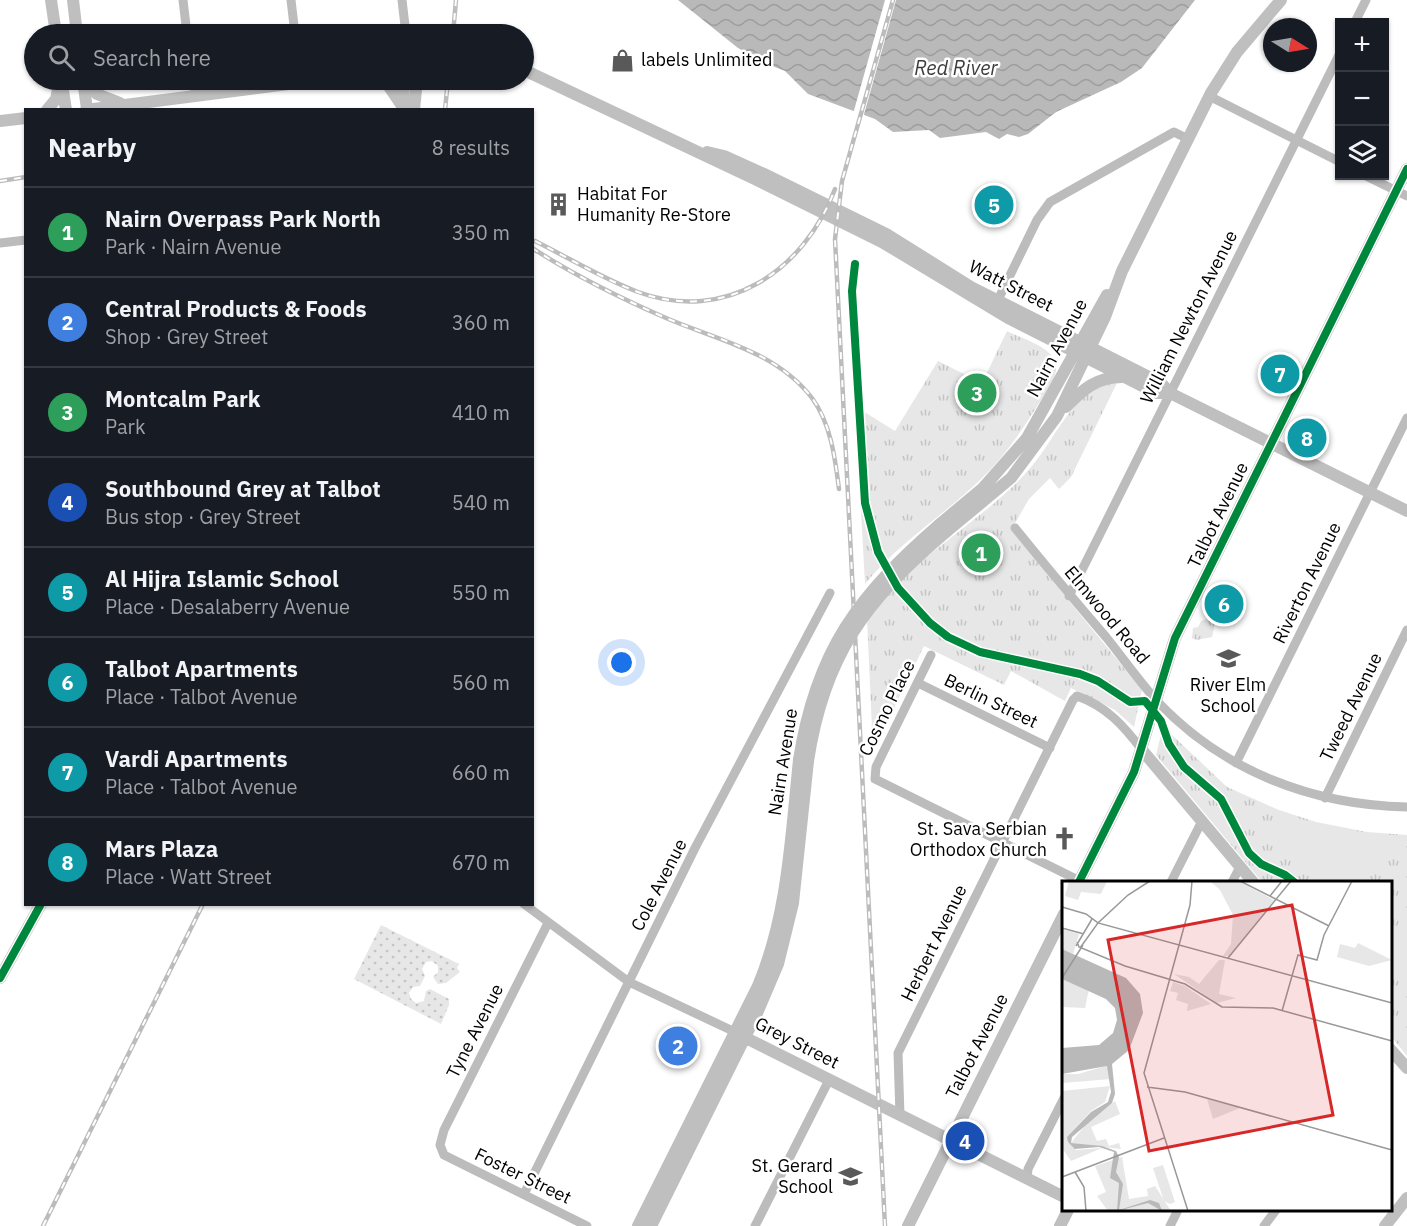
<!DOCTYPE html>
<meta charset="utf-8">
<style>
:root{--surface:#171b24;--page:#20242c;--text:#f1f3f6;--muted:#9ea1a6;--line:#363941;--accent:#ea580c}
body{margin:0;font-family:"IBM Plex Sans",sans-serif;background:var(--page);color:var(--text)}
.controls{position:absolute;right:18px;top:18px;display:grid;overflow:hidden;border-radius:0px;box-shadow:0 2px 4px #0004}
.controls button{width:54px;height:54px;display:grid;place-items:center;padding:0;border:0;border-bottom:2px solid var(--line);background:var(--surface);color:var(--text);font:30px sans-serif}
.compass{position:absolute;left:1263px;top:18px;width:54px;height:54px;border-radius:50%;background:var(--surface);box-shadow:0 2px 4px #0004;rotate:101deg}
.you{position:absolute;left:622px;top:663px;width:21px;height:21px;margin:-15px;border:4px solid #fff;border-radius:50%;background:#1a73e8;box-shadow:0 0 0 9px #1a73e833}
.badge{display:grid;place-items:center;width:39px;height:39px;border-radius:50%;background:var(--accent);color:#fff;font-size:20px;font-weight:700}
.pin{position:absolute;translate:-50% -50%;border:3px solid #fff;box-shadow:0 2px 6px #0006}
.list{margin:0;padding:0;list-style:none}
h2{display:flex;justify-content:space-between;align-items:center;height:78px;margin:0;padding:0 24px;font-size:26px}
h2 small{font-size:20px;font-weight:400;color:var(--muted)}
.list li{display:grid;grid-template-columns:39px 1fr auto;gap:18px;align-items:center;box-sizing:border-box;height:90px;padding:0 24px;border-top:2px solid var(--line)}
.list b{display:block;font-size:22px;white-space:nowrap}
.list p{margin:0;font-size:20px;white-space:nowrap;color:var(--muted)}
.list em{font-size:20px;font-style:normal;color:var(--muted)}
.icon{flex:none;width:33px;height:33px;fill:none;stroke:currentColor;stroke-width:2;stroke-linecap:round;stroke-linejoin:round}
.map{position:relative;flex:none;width:1407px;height:1226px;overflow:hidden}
.search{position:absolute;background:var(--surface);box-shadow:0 2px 4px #0004;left:24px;top:24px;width:510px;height:66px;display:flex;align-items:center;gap:15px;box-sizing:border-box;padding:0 21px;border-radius:33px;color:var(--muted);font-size:22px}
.panel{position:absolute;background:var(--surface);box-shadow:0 2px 4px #0004;left:24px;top:108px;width:510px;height:798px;border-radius:0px}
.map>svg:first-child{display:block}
</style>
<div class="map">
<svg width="1407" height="1226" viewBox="0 0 1407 1226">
<defs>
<pattern id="grass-dots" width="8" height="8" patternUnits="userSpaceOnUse" patternTransform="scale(1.5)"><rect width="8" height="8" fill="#e7e7e7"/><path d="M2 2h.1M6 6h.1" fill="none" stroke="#c4c4c4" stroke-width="1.8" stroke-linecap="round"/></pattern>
<pattern id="park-tufts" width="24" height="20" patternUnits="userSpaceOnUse" patternTransform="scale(1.5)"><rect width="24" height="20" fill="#e7e7e7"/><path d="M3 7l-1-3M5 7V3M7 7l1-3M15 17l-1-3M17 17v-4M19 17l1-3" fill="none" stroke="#c4c4c4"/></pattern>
<pattern id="water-waves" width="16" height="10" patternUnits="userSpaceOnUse" patternTransform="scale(1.5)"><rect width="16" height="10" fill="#b9b9b9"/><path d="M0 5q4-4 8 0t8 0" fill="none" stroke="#9d9d9d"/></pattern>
</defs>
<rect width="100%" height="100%" fill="#fff"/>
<path fill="url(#grass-dots)" d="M381 925 459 964 457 968 460 972 446 983 438 984 433 977 438 972V966L432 961 426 962 422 969 425 976 420 986 413 987 409 993 411 999 416 1003 424 1001 426 991 430 989 449 999V1005L441 1024 354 979Z"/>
<path fill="url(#park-tufts)" d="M1007 331C1020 338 1047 345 1054 359 1061 374 1048 388 1041 400 1023 429 1005 456 980 480 943 516 898 543 865 584L856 419 866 413 895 431 938 361 982 383Z
M1108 383H1117L1071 477 1059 489 1050 478 1029 499 1011 530 1142 690 1134 727 1115 710 1071 688 1065 701 1011 671 1004 685 924 646 873 751 867 619C880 604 892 587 906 574 947 538 997 507 1032 466 1057 436 1069 398 1108 383Z
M1206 619 1215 623 1212 637 1197 640 1192 638 1193 628 1198 627 1201 621Z
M1165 718 1171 734 1227 787 1279 810 1316 822 1367 832 1407 835V1056L1391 1036 1390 882H1262L1156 755Z"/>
<path fill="#e7e7e7" d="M1278 812C1320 826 1361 834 1406 836L1407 843 1362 882H1318L1271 828Z
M1407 922V987L1391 966V936Z"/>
<path fill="url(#water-waves)" d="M678 0H1195L1142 68 1121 82 1056 112 1028 134 1019 137 1007 134 999 139 986 132 940 138 929 130 893 132 875 119 808 94 785 71 762 62 738 48Z"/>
<path fill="#fff" d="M885 0H896L863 118 853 114Z"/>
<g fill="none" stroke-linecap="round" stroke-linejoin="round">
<path stroke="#bcbcbc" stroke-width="9" d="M183 0 187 34
M291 0 295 34
M402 0 406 34
M1355 22 1366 0
M193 80 196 96
M1209 96 1340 162
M1366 176 1407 196
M0 243 26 240
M996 304 1037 220 1050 202 1174 132 1188 139
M1015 528C1045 565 1075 601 1106 637 1123 658 1139 681 1157 701 1223 771 1312 805 1407 807
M1069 596 1340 53
M931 655 876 767 875 779 1080 881
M918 683 1050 748
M1236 763 1407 418
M1325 798 1407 630
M1171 882 1202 821
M1232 882 1240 867
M524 904 629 982 735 1032
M548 923 444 1130 440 1145 444 1155 587 1226
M900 1116 898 1053 1073 700 1077 696C1106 706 1124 726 1142 750
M1027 1179 1028 1169 1064 1098
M524 1194 695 848 830 593
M755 1226 829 1080
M1170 1226 1178 1210
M1264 1226 1276 1210"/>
<path stroke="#bfbfbf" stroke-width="12" d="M51 0 56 34
M73 0 77 34
M524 70 755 179 882 242 1010 319 1156 393H1170L1407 511
M83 80 87 109
M85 80 97 94 120 103
M373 80 388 85 403 107
M62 84 66 110
M403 105 404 80
M47 110 56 99 60 80
M86 110 319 80
M414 110 417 80
M0 121 26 118
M707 152 724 156 764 174 888 235 971 287 1161 383 1170 393
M1066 407C1083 389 1097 377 1122 377
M940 524 983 488 1027 438 1107 295
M946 532 1011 478 1057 416 1105 317 1122 271 1211 93 1237 52 1281 0
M1142 750 1253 882
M1079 882 1134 772 1175 638 1407 169
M0 978 41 904
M738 1034 1064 1197
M1390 1049 1407 1068
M638 1226 758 986C788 915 791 836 799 760
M651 1226 758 1011 778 964 793 903 808 761
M908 1226 1064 914
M1060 1226 1068 1210
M1385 1226 1407 1198"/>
<defs>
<path id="rail" d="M453 34 456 0
M445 110 448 80
M0 181 26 177
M535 241C569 258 603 279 638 292 726 324 804 271 835 189
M532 248C574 275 620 298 666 318 717 340 776 351 812 398 831 424 835 458 839 489
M43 1226 203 904
M885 1226 835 239 842 181 893 0"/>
</defs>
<use href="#rail" stroke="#bcbcbc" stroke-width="4.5"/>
<use href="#rail" stroke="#fff" stroke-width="2" stroke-dasharray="7" stroke-linecap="butt"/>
<path stroke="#bfbfbf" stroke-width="12" d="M799 760C816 651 858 595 940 524
M808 761C824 655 866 600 946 532"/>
<defs>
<path id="cycleway" d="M855 264 852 291 865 503 878 552 898 588 930 623 948 637 980 652 1080 674 1098 681 1130 702 1145 701 1161 721 1169 744 1184 767 1221 799 1249 853 1261 864 1285 875 1294 882
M1079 882 1134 772 1175 638 1407 169
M0 978 41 904"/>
</defs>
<use href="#cycleway" stroke="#fff" stroke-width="11"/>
<use href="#cycleway" stroke="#00873e" stroke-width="8"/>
</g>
<defs>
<symbol id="shop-bare" viewBox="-9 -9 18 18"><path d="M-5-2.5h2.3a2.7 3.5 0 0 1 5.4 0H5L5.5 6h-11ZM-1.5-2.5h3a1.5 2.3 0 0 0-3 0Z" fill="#595959" stroke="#fff" stroke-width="2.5" paint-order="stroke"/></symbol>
<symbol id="building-bare" viewBox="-9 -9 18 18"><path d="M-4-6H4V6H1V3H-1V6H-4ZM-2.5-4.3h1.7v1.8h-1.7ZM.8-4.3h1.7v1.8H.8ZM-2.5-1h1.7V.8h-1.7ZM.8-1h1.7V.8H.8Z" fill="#595959" stroke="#fff" stroke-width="2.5" paint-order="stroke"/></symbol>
<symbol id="school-bare" viewBox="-9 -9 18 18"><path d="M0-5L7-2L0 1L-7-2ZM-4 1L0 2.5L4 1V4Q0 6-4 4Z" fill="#595959" stroke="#fff" stroke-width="2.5" paint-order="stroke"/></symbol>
<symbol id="church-bare" viewBox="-9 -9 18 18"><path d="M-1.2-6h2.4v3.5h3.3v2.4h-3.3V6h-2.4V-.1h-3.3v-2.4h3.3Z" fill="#595959" stroke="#fff" stroke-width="2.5" paint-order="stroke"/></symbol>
</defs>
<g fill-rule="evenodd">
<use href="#shop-bare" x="606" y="44" width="33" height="33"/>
<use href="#building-bare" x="542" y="188" width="33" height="33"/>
<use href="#school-bare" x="1212" y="642" width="33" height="33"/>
<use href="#church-bare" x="1048" y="822" width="33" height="33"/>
<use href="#school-bare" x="834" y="1160" width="33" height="33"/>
</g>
<g text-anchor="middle" stroke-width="5" stroke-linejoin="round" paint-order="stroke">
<g font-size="18" fill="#000" stroke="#fff" text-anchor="start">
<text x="641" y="66">labels Unlimited</text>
<text x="577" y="200">Habitat For<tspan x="577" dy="21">Humanity Re-Store</tspan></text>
<text x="1228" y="691" text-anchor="middle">River Elm<tspan x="1228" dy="21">School</tspan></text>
<text x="1047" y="835" text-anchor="end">St. Sava Serbian<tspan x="1047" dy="21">Orthodox Church</tspan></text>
<text x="833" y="1172" text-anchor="end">St. Gerard<tspan x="833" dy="21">School</tspan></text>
</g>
<g font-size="18" fill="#000" stroke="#fff">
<text transform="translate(1011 286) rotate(27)" y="6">Watt Street</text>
<text transform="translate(1189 317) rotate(-63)" y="6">William Newton Avenue</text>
<text transform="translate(1057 348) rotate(-62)" y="6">Nairn Avenue</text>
<text transform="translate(1218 515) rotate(-64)" y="6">Talbot Avenue</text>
<text transform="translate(1307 583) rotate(-64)" y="6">Riverton Avenue</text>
<text transform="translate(1107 615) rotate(50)" y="6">Elmwood Road</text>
<text transform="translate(991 701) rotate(26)" y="6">Berlin Street</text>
<text transform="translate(1351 707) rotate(-64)" y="6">Tweed Avenue</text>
<text transform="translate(887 708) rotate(-64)" y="6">Cosmo Place</text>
<text transform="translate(783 762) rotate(-81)" y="6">Nairn Avenue</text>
<text transform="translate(659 885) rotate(-63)" y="6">Cole Avenue</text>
<text transform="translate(934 943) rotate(-64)" y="6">Herbert Avenue</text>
<text transform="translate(475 1031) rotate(-63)" y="6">Tyne Avenue</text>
<text transform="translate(797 1043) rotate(27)" y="6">Grey Street</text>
<text transform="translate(977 1046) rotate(-63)" y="6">Talbot Avenue</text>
<text transform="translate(523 1176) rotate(26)" y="6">Foster Street</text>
</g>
<g font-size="20" font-style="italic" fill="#3c3c3c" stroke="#fff">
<text x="956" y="75">Red River</text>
</g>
</g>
<g transform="translate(1062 881)">
<rect width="330" height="330" fill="#fff"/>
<path d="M101 284 113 321 108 323 102 320 91 287Z" fill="#e7e7e7"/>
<path d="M7 0 18 1 45 0 39 13 19 11 16 19 3 15ZM148 0H176L212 19 167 75H161L169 63 171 34 158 9ZM0 48 17 53 11 73 0 68ZM296 62 330 79 307 85 275 76 278 63 293 67ZM157 79H163L157 113 174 117 155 122 112 93 127 96 137 103ZM1 98 27 108 23 127 0 126ZM111 101 123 105 149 123 125 130 126 123 114 119 116 112 108 110ZM47 184 49 198 0 202V193H16ZM48 205 43 221 29 230 5 256 14 269 40 267 9 280 0 267V210ZM145 218 178 227 151 238ZM53 220 58 233 29 246 35 260 44 258 47 265 57 262 59 268 9 262 29 237ZM60 276 67 318 86 315 85 308 93 305 109 330H46L35 315 44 311 33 285Z" fill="#e7e7e7"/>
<path d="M163 13a10 10 0 1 1 20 0a10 10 0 1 1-20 0ZM190 8 203 17 189 36 176 25Z" fill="#e7e7e7"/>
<path d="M0 68 64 97 78 113 81 132 67 169 50 183 53 213 50 222 10 256 9 262 40 265 54 270 57 276 54 291 61 303 57 329 88 319 97 322 100 330 86 322 55 330 57 302 48 297 52 271 37 266 13 268 6 261 5 256 29 231 46 221 49 211 45 185 0 193V167L37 164 51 152 55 139 53 127 44 118 0 98Z" fill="#b9b9b9"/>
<path fill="none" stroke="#999" stroke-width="1.5" d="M88 0 66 14 36 42 330 122M178 0 267 45M208 15 220 0M0 26 24 33 36 42 18 67M0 47 22 53M15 61 17 66 63 85 123 103 160 126 211 127 330 160M14 65 30 38M166 77 229 0M0 97 21 64M220 130 236 74 255 79 262 54 290 0M85 206 123 211 330 269M13 291 22 306 24 330M0 296 102 257M126 330 82 192 128 24 130 0"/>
<path fill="#d62828" fill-opacity="0.15" stroke="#d62828" stroke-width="3" d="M230 24 271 234 87 270 46 59Z"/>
<rect width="330" height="330" fill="none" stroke="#000" stroke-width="3"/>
</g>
</svg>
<div class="controls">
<button>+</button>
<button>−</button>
<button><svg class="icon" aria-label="layers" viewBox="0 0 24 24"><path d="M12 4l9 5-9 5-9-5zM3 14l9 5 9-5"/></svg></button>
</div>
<svg class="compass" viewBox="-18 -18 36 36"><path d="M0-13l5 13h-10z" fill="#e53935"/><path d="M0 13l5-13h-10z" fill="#9ea1a6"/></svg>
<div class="you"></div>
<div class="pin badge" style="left:981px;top:553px;background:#2e9e5b">1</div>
<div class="pin badge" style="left:678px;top:1046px;background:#3f7fe0">2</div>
<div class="pin badge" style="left:977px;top:393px;background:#2e9e5b">3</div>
<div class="pin badge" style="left:965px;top:1141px;background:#1a4fb4">4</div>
<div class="pin badge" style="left:994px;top:205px;background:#0f9aa8">5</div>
<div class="pin badge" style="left:1224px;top:604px;background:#0f9aa8">6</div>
<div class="pin badge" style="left:1280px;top:374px;background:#0f9aa8">7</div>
<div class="pin badge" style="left:1307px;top:438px;background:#0f9aa8">8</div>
<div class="search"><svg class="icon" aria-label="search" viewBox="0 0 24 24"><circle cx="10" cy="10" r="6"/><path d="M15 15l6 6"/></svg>Search here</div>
<section class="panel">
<h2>Nearby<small>8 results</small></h2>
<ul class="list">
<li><span class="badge" style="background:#2e9e5b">1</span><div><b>Nairn Overpass Park North</b><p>Park · Nairn Avenue</p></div><em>350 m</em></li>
<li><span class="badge" style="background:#3f7fe0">2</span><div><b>Central Products &amp; Foods</b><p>Shop · Grey Street</p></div><em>360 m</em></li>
<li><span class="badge" style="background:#2e9e5b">3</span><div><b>Montcalm Park</b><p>Park</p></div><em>410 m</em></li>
<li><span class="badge" style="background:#1a4fb4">4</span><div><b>Southbound Grey at Talbot</b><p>Bus stop · Grey Street</p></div><em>540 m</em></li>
<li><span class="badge" style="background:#0f9aa8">5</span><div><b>Al Hijra Islamic School</b><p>Place · Desalaberry Avenue</p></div><em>550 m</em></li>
<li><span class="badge" style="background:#0f9aa8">6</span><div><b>Talbot Apartments</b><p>Place · Talbot Avenue</p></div><em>560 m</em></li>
<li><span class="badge" style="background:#0f9aa8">7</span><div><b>Vardi Apartments</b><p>Place · Talbot Avenue</p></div><em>660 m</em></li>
<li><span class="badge" style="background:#0f9aa8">8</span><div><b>Mars Plaza</b><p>Place · Watt Street</p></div><em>670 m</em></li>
</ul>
</section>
</div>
